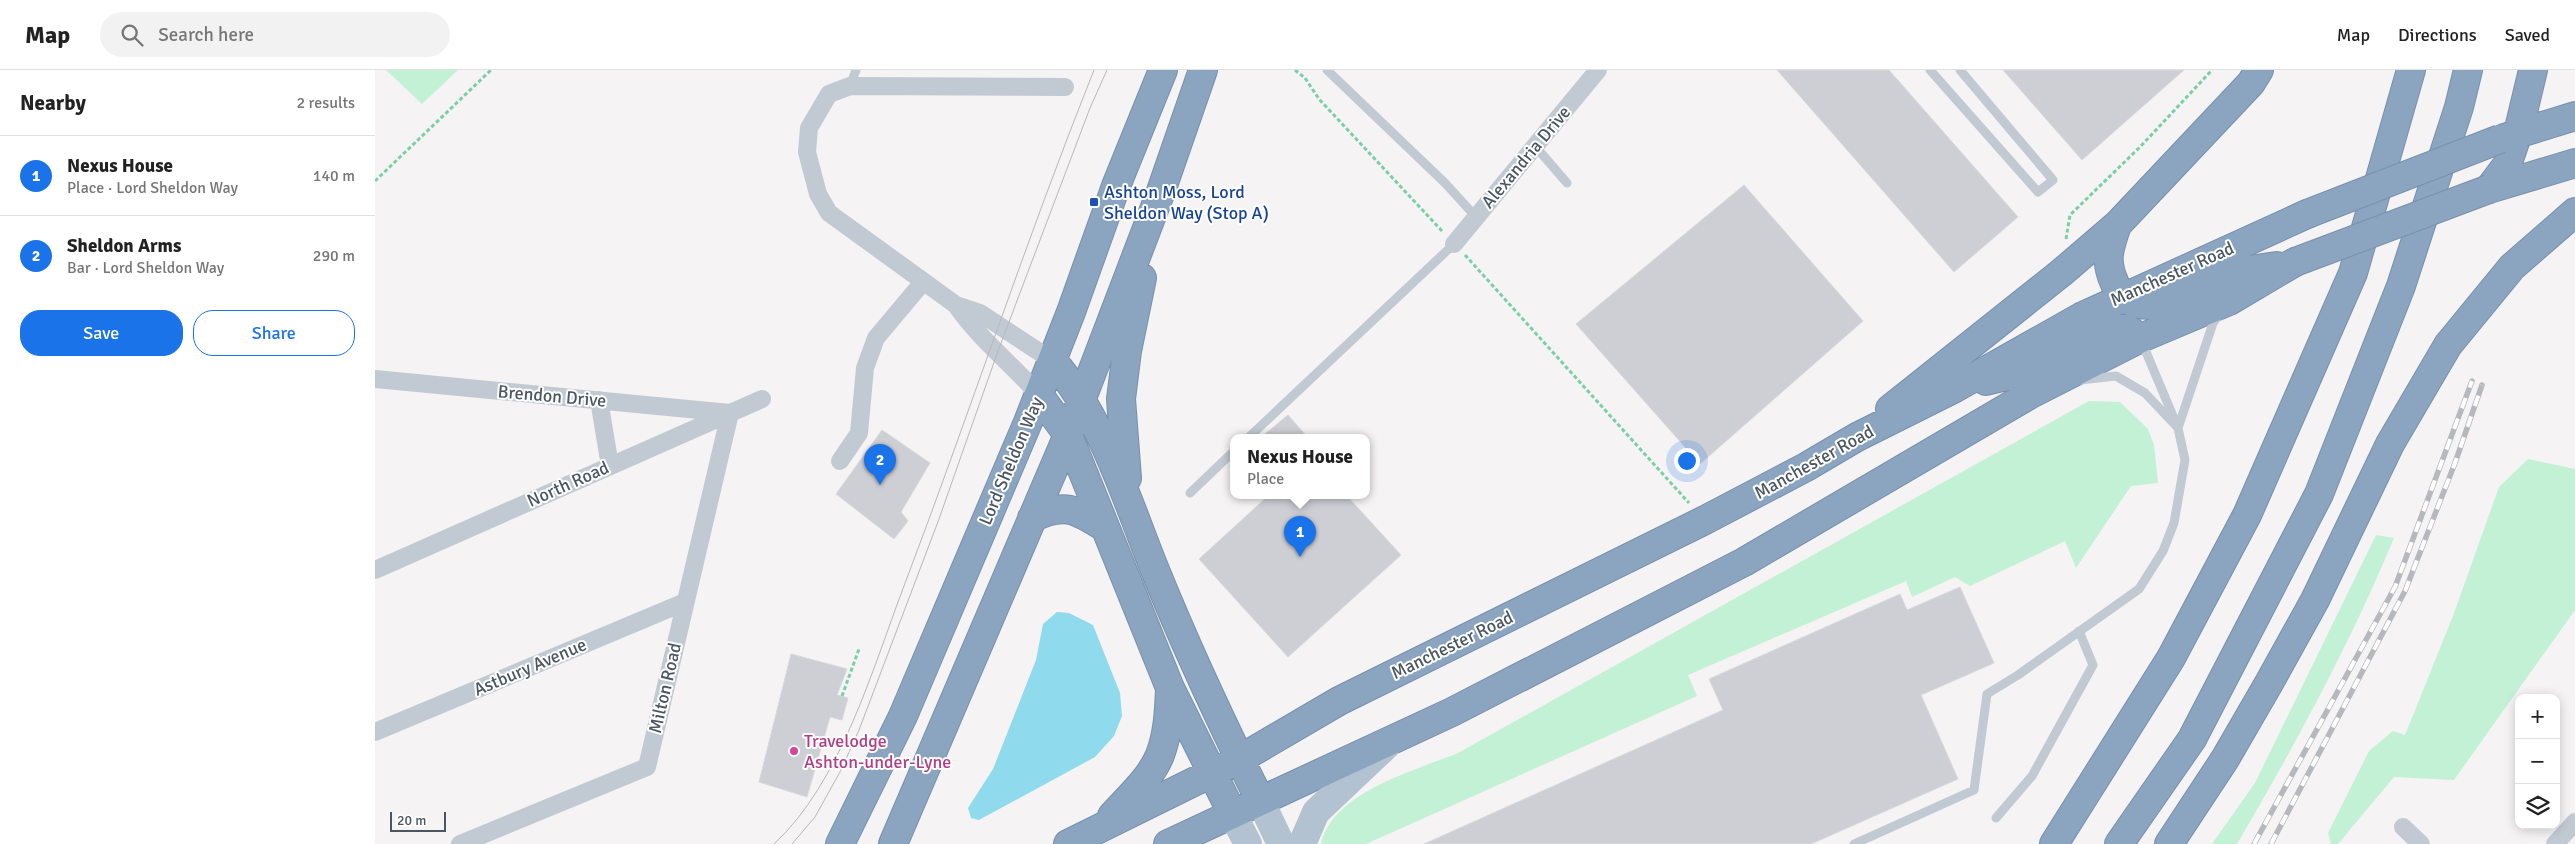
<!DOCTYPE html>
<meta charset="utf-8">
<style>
:root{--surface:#fff;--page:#f2f2f2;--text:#222;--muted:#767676;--line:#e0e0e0;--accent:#1a73e8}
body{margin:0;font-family:Signika,sans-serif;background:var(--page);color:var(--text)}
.controls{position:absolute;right:15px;bottom:15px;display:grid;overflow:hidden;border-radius:10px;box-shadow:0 2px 12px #0003}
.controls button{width:45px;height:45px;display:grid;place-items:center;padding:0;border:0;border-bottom:1px solid var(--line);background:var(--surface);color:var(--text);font:25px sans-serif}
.scale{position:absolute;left:15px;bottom:12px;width:56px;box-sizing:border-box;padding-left:5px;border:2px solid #4a5661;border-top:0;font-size:14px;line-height:18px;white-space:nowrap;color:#4a5661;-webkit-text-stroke:4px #fff;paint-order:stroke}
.you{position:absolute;left:1311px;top:390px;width:18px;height:18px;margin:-12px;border:4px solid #fff;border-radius:50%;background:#1a73e8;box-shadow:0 0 0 8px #1a73e833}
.badge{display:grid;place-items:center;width:32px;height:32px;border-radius:50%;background:var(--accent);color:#fff;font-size:16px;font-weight:700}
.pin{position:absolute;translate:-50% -41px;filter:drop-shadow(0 1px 2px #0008)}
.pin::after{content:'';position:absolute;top:26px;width:18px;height:15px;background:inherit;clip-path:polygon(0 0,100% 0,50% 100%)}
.popup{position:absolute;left:855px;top:364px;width:140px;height:65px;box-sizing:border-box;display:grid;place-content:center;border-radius:10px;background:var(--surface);filter:drop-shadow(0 1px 4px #0005);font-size:16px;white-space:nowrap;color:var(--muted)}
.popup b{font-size:19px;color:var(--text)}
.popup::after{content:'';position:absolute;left:50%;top:100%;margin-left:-10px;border:10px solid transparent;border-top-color:var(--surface)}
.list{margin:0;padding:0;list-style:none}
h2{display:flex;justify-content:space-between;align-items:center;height:65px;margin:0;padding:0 20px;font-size:21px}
h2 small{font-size:16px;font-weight:400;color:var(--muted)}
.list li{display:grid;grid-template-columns:32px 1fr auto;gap:15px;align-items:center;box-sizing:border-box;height:80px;padding:0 20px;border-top:1px solid var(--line)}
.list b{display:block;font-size:19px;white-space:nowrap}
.list p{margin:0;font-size:16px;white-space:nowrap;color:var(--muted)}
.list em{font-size:16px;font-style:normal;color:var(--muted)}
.actions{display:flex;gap:10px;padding:15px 20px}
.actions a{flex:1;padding:11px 0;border:1px solid var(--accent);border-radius:20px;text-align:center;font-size:18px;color:var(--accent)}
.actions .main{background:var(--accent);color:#fff}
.icon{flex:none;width:28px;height:28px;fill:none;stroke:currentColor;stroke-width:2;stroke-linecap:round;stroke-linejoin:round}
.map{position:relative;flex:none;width:2200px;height:774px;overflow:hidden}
header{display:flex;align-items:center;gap:30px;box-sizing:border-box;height:70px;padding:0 25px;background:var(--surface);border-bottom:1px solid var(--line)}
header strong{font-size:24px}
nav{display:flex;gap:28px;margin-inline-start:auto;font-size:18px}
.search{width:350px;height:45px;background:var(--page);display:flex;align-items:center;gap:12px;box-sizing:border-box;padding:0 18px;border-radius:28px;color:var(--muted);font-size:19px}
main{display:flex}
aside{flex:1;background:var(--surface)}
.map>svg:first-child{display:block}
</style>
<header>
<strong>Map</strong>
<div class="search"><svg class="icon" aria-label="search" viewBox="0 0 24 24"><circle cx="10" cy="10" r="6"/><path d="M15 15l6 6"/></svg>Search here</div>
<nav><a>Map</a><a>Directions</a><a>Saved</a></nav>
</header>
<main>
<aside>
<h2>Nearby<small>2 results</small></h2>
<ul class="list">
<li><span class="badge">1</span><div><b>Nexus House</b><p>Place · Lord Sheldon Way</p></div><em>140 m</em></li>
<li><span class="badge">2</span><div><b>Sheldon Arms</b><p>Bar · Lord Sheldon Way</p></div><em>290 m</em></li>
</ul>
<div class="actions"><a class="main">Save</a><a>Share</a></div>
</aside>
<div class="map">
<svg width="2200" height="774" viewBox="0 0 2200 774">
<rect width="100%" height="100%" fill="#f5f3f3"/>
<path fill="#c3f1d5" d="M11 0H83L47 34Z
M1714 331 1745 332 1773 359 1779 375 1783 413 1756 416 1701 498 1690 471 1595 516 1580 507 1537 527 1531 511 1313 605 1322 626 991 774H946C958 722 1039 701 1083 683Z
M2153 389 2200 399V540L2079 710 2019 707 1963 774H1956L1953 763 1994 681 2018 661 2030 665 2078 546 2124 417Z
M2001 465 2019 468C1975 574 1920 675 1862 774H1837L1880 713Z"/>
<path fill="#90daee" d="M682 542 694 543 718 555 745 623 747 646 739 666 720 687 604 750 596 748 593 738 618 699 661 590 668 554Z"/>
<path fill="#cdcfd5" stroke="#d7d9de" d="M1402 0H1514L1643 147 1579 202Z
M1628 0H1809L1707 90Z
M1369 115 1488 251 1325 394 1201 254Z
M913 345 933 368H885Z
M507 360 555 393 526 442 533 451 519 469 461 424Z
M893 426H972L1026 485 913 587 824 489Z
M1585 517 1619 593 1546 625 1583 709 1436 774H1049L1348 640 1334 609 1525 524 1532 540Z
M416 584 472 599 462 625 473 628 467 650 455 647 432 727 384 712Z"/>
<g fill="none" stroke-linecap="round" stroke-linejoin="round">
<defs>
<path id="highway" d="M2129 68 2200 46
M2114 119 2132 95 2143 63 2158 0
M2114 119 2200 93
M1742 155C1734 179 1729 190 1740 214 1763 262 1829 213 1864 203 1876 199 1889 198 1902 196
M678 291C730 352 752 432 782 505 813 581 848 656 885 730
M1611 311 1649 302 1716 265 1733 259H1752L1766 268
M664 325 693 365 795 618 857 743
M1515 339 1686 203 1742 155 1876 13 1884 0
M752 408 746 329 752 281 767 208
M657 448C688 432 701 439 729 457
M737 746C753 728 776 708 785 685 793 664 794 642 795 620
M465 774 528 646 653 352 696 242 741 116 788 0
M518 774 693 365 785 124 828 0
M693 774 865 689 964 631 1330 450 1431 397 1482 367 1580 318 1706 247 1932 144
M793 774 1077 642 1369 492 1654 325 1766 268 1854 231 1920 192
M1679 774 1796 588 1872 445 1978 203 2036 0
M1744 774 1817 669 1944 424 2026 216 2084 37 2093 0
M1794 774 1850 689 1894 613 1940 530 2015 374 2073 275 2137 197 2200 142"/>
</defs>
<use href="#highway" stroke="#7690ad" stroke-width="30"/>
<path stroke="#7ad0a6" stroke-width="3" stroke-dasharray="4 2.5" stroke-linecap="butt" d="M920 0 930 8 944 29 1067 161
M0 111 116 0
M1691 169 1695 145 1765 77 1837 0
M1090 185 1314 433
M467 626 484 579"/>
<path stroke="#c1cad2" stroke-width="9" d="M952 0 1070 113 1101 147
M1555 0 1663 122 1678 110 1585 0
M475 16 481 0
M1160 76 1192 113
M1705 310 1741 306 1770 323 1803 358 1838 253 1845 244
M873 368 1079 174
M815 423 859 381
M1621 748 1657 706 1718 595 1704 561
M1479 774 1599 720 1612 624 1643 605 1764 519 1788 481 1799 453 1810 390 1803 358 1766 270"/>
<path stroke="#c1cad2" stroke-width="18" d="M1079 174 1223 0
M581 235C604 269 637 294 664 325
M678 291 605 243 581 235 454 143 443 124 432 82 434 58 454 24 475 16 690 17
M0 309 355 343 272 697 85 774
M224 330 235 396
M465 391 484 363 490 298 501 268 548 212
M0 500 387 329
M0 662 310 532
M2028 757 2046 774
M2180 774 2200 752"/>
<path stroke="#b3c2d1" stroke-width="28" d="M885 730 906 774
M857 743 873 774
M927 774 941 742 1012 675"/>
<use href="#highway" stroke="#8ba5c1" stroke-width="28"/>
<path stroke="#b5b8bd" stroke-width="1" d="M399 774C466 712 497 600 529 516 594 345 651 170 719 0
M417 774 440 747 466 700 484 660 564 449 623 281 715 38 732 0"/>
<defs>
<path id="rail" d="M1879 774 2020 517 2097 311
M1896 774 2030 521 2080 393 2107 315"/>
</defs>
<use href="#rail" stroke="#b5b8bd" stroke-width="5.5"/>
<use href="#rail" stroke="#fff" stroke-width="4" stroke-dasharray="11" stroke-linecap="butt"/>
<defs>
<path id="highway-bridge" d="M1932 144 2125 69
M1920 192 2114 119"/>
</defs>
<use href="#highway-bridge" stroke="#7690ad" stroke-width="30" stroke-linecap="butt"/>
<use href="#highway-bridge" stroke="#8ba5c1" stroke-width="28"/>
</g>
<rect fill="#1a4fb4" stroke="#fff" stroke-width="2" x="714" y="127" width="10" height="10" rx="2.5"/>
<circle fill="#d1479c" stroke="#fff" stroke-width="2" cx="419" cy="681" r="5"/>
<g text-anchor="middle" stroke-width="4" stroke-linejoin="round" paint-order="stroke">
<g font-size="18" fill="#4a5661" stroke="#fff">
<text transform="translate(1151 87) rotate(-50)" y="6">Alexandria Drive</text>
<text transform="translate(1797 204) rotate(-24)" y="6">Manchester Road</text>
<text transform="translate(177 326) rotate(5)" y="6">Brendon Drive</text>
<text transform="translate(636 391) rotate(-67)" y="6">Lord Sheldon Way</text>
<text transform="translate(1439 392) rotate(-29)" y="6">Manchester Road</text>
<text transform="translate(193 414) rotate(-24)" y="6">North Road</text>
<text transform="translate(1077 575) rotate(-26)" y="6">Manchester Road</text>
<text transform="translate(155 597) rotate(-23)" y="6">Astbury Avenue</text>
<text transform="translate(290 618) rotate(-77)" y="6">Milton Road</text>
</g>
<g font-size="18" fill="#164399" stroke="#fff" text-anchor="start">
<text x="729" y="128">Ashton Moss, Lord<tspan x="729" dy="21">Sheldon Way (Stop A)</tspan></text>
</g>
<g font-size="18" fill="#b23c85" stroke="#fff" text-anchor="start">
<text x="429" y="677">Travelodge<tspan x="429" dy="21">Ashton-under-Lyne</tspan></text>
</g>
</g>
</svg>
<div class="controls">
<button>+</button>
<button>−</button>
<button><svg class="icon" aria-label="layers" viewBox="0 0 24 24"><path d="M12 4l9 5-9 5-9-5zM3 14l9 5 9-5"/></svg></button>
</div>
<div class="scale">20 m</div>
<div class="you"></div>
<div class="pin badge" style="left:925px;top:487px">1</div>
<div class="popup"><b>Nexus House</b>Place</div>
<div class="pin badge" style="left:505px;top:415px">2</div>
</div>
</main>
